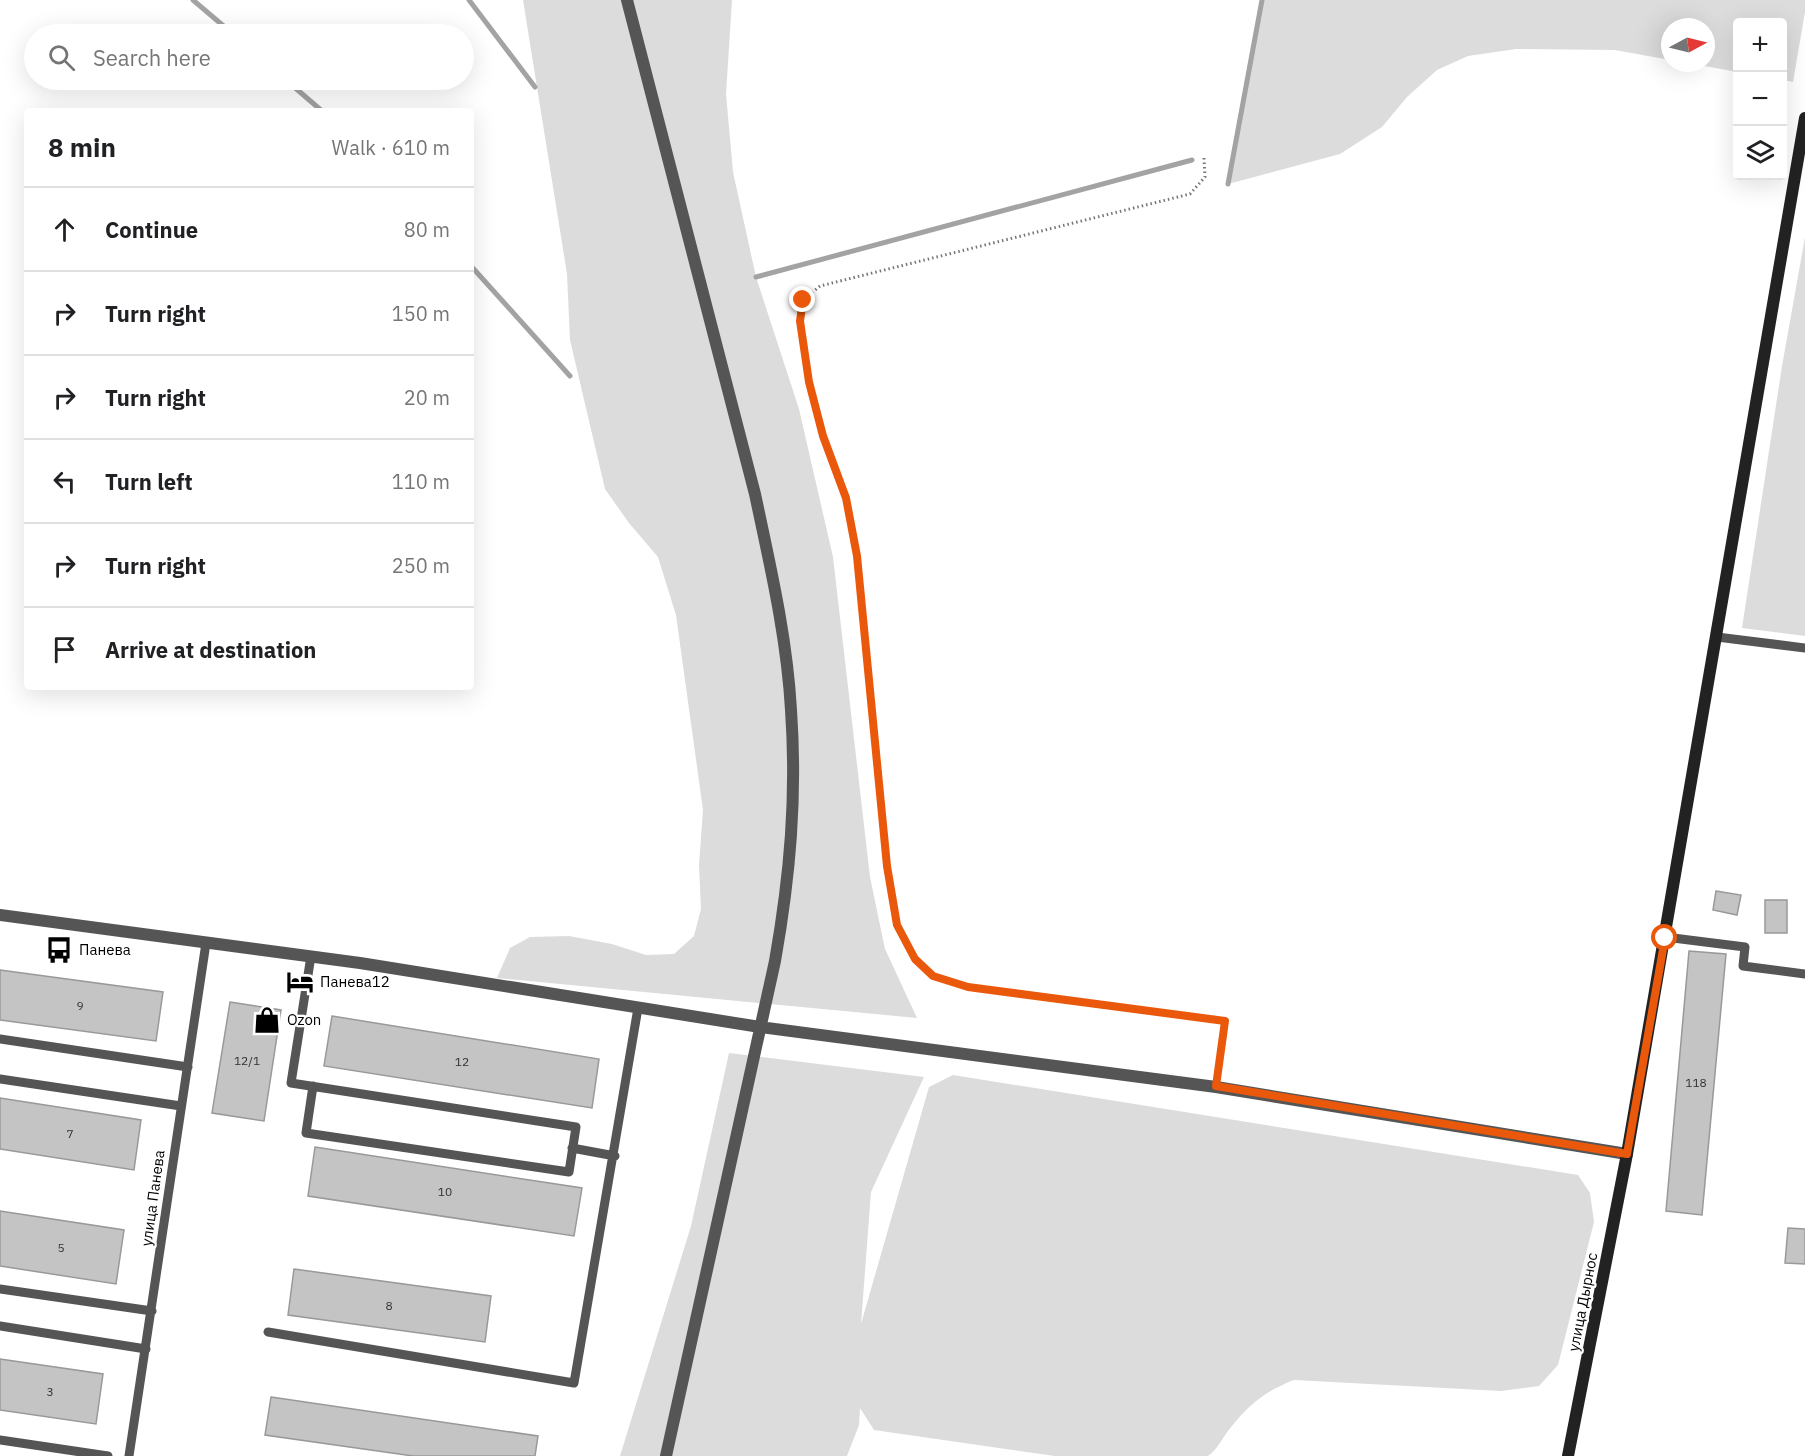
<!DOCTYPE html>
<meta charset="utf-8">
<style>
:root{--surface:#fff;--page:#f2f2f2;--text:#202124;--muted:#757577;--line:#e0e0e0}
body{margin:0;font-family:"IBM Plex Sans",sans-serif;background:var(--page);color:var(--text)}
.controls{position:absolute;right:18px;top:18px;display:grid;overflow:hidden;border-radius:6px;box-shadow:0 6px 24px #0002}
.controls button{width:54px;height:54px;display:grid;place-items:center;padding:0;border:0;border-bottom:2px solid var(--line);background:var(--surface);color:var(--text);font:30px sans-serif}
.compass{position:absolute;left:1661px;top:18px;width:54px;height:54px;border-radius:50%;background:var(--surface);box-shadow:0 6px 24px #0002;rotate:83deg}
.stop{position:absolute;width:18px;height:18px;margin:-14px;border:4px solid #ea580c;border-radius:50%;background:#fff}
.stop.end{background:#ea580c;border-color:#fff;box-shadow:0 2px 6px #0008}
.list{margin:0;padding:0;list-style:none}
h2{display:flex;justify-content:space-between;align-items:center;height:78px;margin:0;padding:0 24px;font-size:26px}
h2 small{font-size:20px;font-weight:400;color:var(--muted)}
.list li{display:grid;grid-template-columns:39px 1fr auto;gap:18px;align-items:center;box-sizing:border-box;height:84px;padding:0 24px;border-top:2px solid var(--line)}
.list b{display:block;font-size:22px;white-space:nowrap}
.list em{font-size:20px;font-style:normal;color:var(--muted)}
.icon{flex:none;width:33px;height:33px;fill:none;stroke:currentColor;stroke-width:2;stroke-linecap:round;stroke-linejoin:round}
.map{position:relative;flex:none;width:1805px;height:1456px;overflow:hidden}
.search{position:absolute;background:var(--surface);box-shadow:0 6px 24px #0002;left:24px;top:24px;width:450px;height:66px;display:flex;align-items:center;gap:15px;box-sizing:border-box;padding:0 21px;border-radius:33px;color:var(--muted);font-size:22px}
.panel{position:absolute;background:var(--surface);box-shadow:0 6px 24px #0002;left:24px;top:108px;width:450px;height:582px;border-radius:6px}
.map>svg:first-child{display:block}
</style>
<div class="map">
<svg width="1805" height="1456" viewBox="0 0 1805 1456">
<rect width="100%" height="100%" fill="#fff"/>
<path fill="#dcdcdc" d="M523 0H732L726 94 733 172 756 277 799 409 833 557 870 877 885 949 917 1018 497 978 510 948 530 937 569 936 612 944 646 955 674 954 694 936 701 909 699 865 703 810 676 615 658 557 629 523 605 489 570 340 567 274Z
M1262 0H1805V12L1793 82 1783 80 1782 22H1738L1737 72 1688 63H1706V27H1670V60L1615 50 1516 49 1468 56 1437 70 1407 97 1382 127 1340 154 1228 184Z
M1805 237V636L1742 628 1782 366Z
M729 1053 924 1077 871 1192 861 1324 929 1087 953 1075 1578 1175 1590 1193 1594 1222 1558 1365 1539 1386 1501 1391 1294 1380C1265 1391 1247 1406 1228 1431 1221 1440 1217 1450 1208 1456H1055L874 1430 860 1408 859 1425 847 1456H620L691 1226Z"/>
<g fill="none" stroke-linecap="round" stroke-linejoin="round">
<path stroke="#a3a3a3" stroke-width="5" d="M193 0 233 34
M469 0 535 87
M286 80 322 111
M1228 184 1262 0
M471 266 570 376
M756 277 1192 160"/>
</g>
<path fill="#c4c4c4" stroke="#999" stroke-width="1.5" d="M1716 891 1741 895 1737 915 1713 910Z
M1765 900H1787V933H1765Z
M1689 951 1726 954 1702 1215 1666 1211Z
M0 970 163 992 156 1041 0 1020Z
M230 1002 281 1010 264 1121 212 1113Z
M332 1016 599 1059 592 1108 324 1066Z
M0 1098 141 1120 134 1170 0 1149Z
M315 1147 582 1188 574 1236 308 1196Z
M0 1211 124 1230 116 1284 0 1266Z
M1788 1228 1805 1229V1264L1785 1263Z
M294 1269 491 1296 485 1342 288 1315Z
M0 1359 103 1374 96 1424 0 1410Z
M271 1397 538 1436 535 1456H413L265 1435Z"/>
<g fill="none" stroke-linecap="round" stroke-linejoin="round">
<path stroke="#777" stroke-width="3" stroke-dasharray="1.5 3" stroke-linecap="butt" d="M1204 158 1205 177 1190 194 820 286 803 300 800 321 809 382 823 436 846 498 857 556 887 866 897 925 915 959 933 976 968 987 1225 1021 1218 1073"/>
<path stroke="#555" stroke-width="9" d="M1717 637 1805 648
M1665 937 1745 947 1743 966 1805 974
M311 956 291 1083 576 1127 569 1172 306 1133 313 1086
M0 1039 188 1067
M0 1079 181 1106
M572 1148 615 1156
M0 1289 152 1311
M0 1326 146 1349
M268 1332 574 1383 638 1008
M0 1440 108 1456
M129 1456 206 943"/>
<path stroke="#555" stroke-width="12" d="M627 0 755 494C770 565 787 637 791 710 797 797 790 876 775 961L666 1456
M0 915 360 963 760 1027 1216 1087 1627 1154"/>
<path stroke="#222" stroke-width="12" d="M1568 1456 1627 1154 1805 118"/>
</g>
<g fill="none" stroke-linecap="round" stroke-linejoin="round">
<path stroke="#ea580c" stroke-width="8" d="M803 300 800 321 809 382 823 436 846 498 857 556 887 866 897 925 915 959 933 976 968 987 1225 1021 1216 1086 1627 1154 1665 938"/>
</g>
<defs>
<symbol id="bus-bare" viewBox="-9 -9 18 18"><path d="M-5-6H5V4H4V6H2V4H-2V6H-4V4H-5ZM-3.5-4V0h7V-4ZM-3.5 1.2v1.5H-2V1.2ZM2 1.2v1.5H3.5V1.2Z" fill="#000" stroke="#fff" stroke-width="2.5" paint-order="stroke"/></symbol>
<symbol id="hotel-bare" viewBox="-9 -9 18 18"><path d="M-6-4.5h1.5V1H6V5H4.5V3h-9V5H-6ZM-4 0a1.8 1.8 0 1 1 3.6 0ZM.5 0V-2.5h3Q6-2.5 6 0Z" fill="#000" stroke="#fff" stroke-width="2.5" paint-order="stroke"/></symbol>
<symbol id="shop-bare" viewBox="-9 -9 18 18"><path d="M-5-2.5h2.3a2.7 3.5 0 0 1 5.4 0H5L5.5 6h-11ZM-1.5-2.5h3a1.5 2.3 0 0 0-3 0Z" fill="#000" stroke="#fff" stroke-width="2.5" paint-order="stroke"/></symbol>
</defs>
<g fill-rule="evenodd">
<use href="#bus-bare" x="40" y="931" width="38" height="38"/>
<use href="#hotel-bare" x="281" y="963" width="38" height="38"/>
<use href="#shop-bare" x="248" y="1001" width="38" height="38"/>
</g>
<g text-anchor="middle" stroke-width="4.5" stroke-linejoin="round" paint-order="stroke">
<g font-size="12" fill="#313131">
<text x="80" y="1010">9</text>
<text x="247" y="1065">12/1</text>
<text x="462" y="1066">12</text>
<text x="1696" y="1087">118</text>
<text x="70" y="1138">7</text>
<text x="445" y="1196">10</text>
<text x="61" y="1252">5</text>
<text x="389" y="1310">8</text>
<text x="50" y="1396">3</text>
</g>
<g font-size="15" fill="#000" stroke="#fff" text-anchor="start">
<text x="79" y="955">Панева</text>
<text x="320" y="987">Панева12</text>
<text x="287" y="1025">Ozon</text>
</g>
<g font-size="15" fill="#000" stroke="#fff">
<text transform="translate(153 1198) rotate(-82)" y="5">улица Панева</text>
<text transform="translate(1583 1302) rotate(-79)" y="5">улица Дырнос</text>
</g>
</g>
</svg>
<div class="controls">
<button>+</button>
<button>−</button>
<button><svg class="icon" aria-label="layers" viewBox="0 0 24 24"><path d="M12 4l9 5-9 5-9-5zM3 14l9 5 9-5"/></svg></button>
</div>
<svg class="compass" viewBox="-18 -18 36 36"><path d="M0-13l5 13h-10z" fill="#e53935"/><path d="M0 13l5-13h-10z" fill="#757577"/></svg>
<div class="stop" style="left:1665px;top:938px"></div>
<div class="stop end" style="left:803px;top:300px"></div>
<div class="search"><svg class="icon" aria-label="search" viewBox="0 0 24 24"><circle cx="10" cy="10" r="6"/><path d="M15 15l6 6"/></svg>Search here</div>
<section class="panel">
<h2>8 min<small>Walk · 610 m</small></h2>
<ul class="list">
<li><svg class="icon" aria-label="ahead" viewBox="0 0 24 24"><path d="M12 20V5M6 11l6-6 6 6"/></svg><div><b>Continue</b></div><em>80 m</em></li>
<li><svg class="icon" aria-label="right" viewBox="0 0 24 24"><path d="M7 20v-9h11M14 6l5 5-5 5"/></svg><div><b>Turn right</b></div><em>150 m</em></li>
<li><svg class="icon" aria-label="right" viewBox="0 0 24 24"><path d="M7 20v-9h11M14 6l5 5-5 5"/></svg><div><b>Turn right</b></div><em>20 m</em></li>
<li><svg class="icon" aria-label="left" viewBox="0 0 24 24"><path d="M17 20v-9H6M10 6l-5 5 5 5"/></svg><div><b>Turn left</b></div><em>110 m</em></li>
<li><svg class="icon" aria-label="right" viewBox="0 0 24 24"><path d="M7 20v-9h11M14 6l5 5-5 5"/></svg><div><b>Turn right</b></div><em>250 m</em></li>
<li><svg class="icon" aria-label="arrive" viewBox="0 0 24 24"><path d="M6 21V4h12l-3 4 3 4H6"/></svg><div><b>Arrive at destination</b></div></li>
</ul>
</section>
</div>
